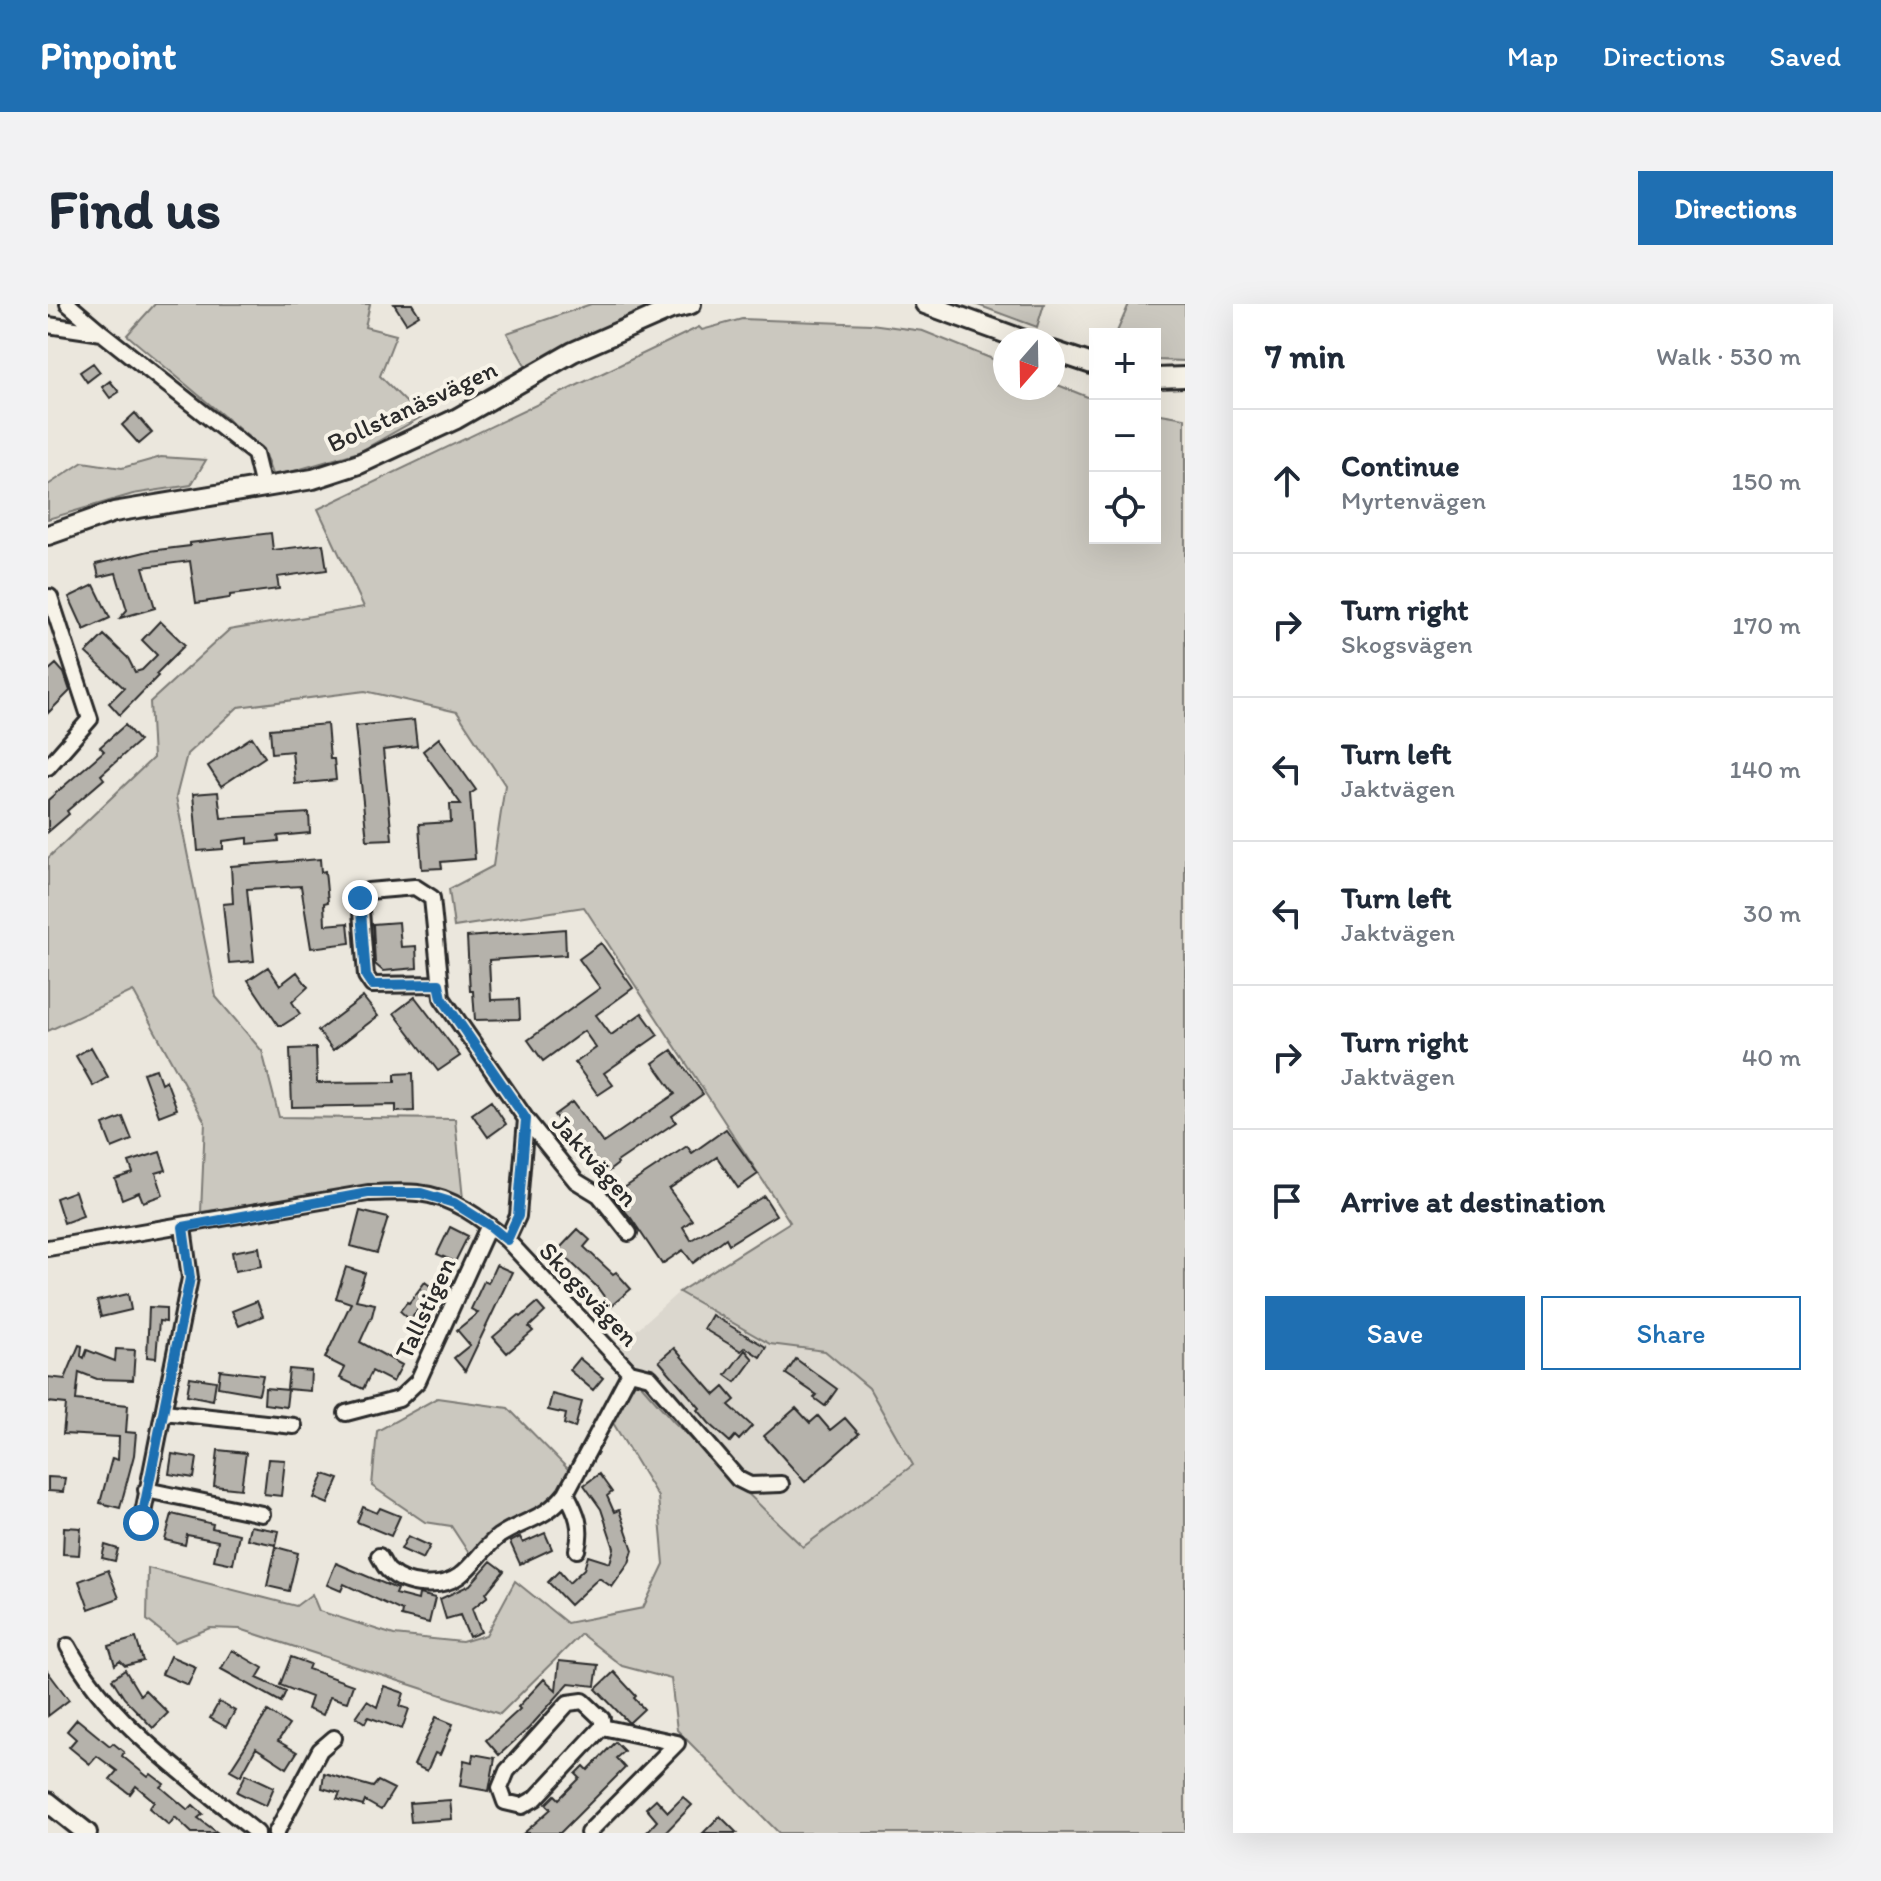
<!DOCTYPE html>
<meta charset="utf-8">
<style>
:root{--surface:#fff;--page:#f2f2f3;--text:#1f2937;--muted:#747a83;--line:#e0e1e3;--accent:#1f6fb2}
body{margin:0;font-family:Itim,sans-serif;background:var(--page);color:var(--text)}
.controls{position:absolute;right:24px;top:24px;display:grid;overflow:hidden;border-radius:0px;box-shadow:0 8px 32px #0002}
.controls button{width:72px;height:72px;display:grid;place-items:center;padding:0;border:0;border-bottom:2px solid var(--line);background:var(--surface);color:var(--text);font:40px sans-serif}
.compass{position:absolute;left:945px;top:24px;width:72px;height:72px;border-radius:50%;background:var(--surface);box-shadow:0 8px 32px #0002;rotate:200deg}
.stop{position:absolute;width:24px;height:24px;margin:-18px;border:6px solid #1f6fb2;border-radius:50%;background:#fff}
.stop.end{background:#1f6fb2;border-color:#fff;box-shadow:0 2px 8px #0008}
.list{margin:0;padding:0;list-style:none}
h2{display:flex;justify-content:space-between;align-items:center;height:104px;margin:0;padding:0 32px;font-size:34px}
h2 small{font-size:26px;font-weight:400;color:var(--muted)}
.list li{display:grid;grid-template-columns:52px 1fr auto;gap:24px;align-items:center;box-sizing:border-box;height:144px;padding:0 32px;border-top:2px solid var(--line)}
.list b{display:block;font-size:30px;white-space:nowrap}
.list p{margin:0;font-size:26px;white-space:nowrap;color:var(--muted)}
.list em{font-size:26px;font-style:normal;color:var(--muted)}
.actions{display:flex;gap:16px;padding:24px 32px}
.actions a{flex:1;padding:18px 0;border:2px solid var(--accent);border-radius:0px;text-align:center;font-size:28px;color:var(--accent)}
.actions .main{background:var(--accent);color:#fff}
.icon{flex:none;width:44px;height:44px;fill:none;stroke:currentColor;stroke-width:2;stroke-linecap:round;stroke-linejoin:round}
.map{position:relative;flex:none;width:1137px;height:1529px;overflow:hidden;border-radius:0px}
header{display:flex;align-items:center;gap:48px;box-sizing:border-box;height:112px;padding:0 40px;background:var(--accent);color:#fff}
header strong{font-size:38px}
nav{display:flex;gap:44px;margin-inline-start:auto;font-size:28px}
.intro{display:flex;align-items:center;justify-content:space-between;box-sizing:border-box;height:192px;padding:0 48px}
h1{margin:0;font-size:56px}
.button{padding:20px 36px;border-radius:0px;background:var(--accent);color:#fff;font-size:28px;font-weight:700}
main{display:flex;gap:48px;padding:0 48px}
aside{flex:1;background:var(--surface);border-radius:0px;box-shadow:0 8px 32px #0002}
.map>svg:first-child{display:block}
</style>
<header>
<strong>Pinpoint</strong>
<nav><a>Map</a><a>Directions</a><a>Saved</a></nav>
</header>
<div class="intro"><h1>Find us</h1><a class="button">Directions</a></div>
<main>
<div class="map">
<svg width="1137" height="1529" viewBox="0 0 1137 1529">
<rect width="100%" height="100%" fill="#ebe7dd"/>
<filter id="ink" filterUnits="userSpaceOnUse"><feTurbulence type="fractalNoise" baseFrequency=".0125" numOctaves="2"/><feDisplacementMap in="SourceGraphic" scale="16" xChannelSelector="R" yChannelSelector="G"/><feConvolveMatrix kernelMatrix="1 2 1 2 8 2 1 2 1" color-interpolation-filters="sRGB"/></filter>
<g filter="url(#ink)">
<path fill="#dbd7ce" d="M631 988 722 1040 777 1046 821 1084 865 1161 755 1244 626 1118 588 1075 568 1044Z"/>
<path fill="#cbc8bf" stroke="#7b7a75" stroke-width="2" d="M107 0H322L317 23 348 31 332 72 373 113 311 148 225 173 215 145 79 31Z
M543 0H626L482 70 459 29Z
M927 0H996L989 23Z
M1081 0H1137V57L1107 56V30H1068Z
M694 15 823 20 875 27 957 60V84H1005V79L1047 96V234H1107V109L1137 114V1529H731L629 1426 623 1375 574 1362 533 1330 452 1410 192 1325 162 1324 127 1338 99 1316 100 1264 248 1302 264 1290 271 1307 346 1331 414 1338 438 1331 467 1277 519 1319 595 1304 616 1260 610 1193 562 1114 588 1075 626 1118 755 1243 865 1161 821 1084 777 1047 722 1040 631 988 742 918 536 603 406 623 401 585 445 562 457 481 409 408 317 387 190 403 139 450 128 493 168 693 214 747 231 813 407 815 415 895 376 882 316 884 153 908 157 818 85 687 0 727V554L105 454 102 398 181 326 316 303 270 205 651 23 654 26Z
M113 153 158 156 143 181 85 190 0 215V181L35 158 74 164Z
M389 1094 460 1104 523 1168 500 1202 439 1235 422 1251 403 1222 377 1218 324 1182 329 1127Z"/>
<path fill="#b5b2ab" stroke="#2b2b2b" stroke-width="2" d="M346 0H364L371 11 358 19Z
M45 59 52 68 39 78 32 68Z
M62 77 71 88 62 94 54 83Z
M87 109 104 129 91 140 74 121Z
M223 229 225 246 275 240 279 266 229 273 231 285 182 291V294L148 299 142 257 95 263 107 304 72 314 79 306 68 269 51 273 48 260 101 247 142 242V239Z
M46 281 62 314 36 326 21 293Z
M112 317 137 341 108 370 110 372 72 411 61 399 76 384 38 349 56 331 80 354 87 368 94 366 109 351 94 336Z
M8 360 16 369 22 387 0 409V367Z
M366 416 369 442 335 446 344 535 319 536 307 422Z
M279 420 282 455H286L288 476 247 480 244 447 224 449 222 425Z
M77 421 91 437 53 471 56 475 19 507 21 510 0 528V496L56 447 52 443Z
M204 433 217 453 173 482 160 462Z
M391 434 428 486 422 490 427 555 393 558 394 564 374 565 371 520 403 518 402 500H413L375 447Z
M170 488 173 514 261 509 262 529 230 532 231 537 200 540V534L175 537V545L150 547 145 490Z
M272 555 273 568 277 567 280 598 276 599 277 621 300 619 302 639 263 644 253 582 199 585 206 657 181 659 175 600 185 599 183 562Z
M351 618 353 643 368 642 369 664 335 667 327 660 325 620Z
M517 625 518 651 441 656 443 696 471 695 472 715 427 716 425 687H422L419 633Z
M553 639 585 684 548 711 563 731 594 709 610 731 556 769 565 781 550 791 527 759 548 744 536 727 495 757 480 736 552 684 531 655Z
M220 663 232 681 249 668 260 683 244 698 252 710 235 721H230L200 676Z
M315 693 330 712 285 746 270 727Z
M367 693 412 752 390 767 346 709Z
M43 743 60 773 45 782 28 752Z
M268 744 269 779 347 778V770L365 769 366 807 348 808V801L244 803 242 745Z
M624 746 655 790 624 812 628 818 569 858 570 860 553 873 506 811 524 798 555 839 627 790 605 759Z
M108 765 113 779 118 776 129 805 111 812 95 769Z
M443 797 458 820 440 833 424 810Z
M75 813 84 836 64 844 55 821Z
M678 825 710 870 690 884 669 853 621 885 644 916 635 923 643 936 716 892 728 911 681 940 678 934 645 959 635 946 614 960 583 914 564 892 639 842 644 849Z
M112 848 118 866 108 869 115 891 95 898 91 888 74 895 67 875 85 869 81 858Z
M27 887 35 912 16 919 8 894Z
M312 907 340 914 329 949 303 942Z
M402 923 420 932 407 958 389 950Z
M530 925 542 936 536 943 565 970 568 968 583 985 563 1002 549 983 510 946Z
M211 943 214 962 187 967 184 948Z
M448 961 464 968 417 1067 406 1054 422 1041 409 1026 430 1009 423 1005 436 977 440 979Z
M298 963 317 969 308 996 327 1000 324 1012 312 1038 354 1061 345 1078 324 1067 315 1085 292 1074 297 1064 277 1054 303 999 288 994Z
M377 978 391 989 377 1007 372 1003 362 1016 352 1007 359 998 361 999Z
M80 990 83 1006 53 1013 49 997Z
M209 997 215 1012 191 1022 184 1007Z
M489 999 497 1008 481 1023 485 1027 459 1049 445 1033 471 1011 473 1013Z
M101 1003 118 1004V1018L111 1017 108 1054 99 1053Z
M664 1011 718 1043 712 1053 697 1043 693 1047 656 1025Z
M31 1041 34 1042 33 1052 36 1054 39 1046 67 1057 68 1045 87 1046 85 1076 49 1075 31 1068 28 1096 80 1101 78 1128 88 1129 86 1151 72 1204 52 1199 64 1154 70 1156 71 1133 15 1130 18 1100 0 1098V1073L17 1075Z
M626 1044 667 1091 676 1083 687 1096 681 1101 704 1122 691 1136 687 1132 682 1138 661 1119 650 1106 652 1104 611 1057Z
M697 1046 705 1055 688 1078 678 1071Z
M531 1054 555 1074 545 1086 521 1066Z
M748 1055 789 1085 777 1102 766 1094 769 1091 738 1070Z
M241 1065 263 1067 262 1087 239 1085Z
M172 1066 215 1071 211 1090 170 1083Z
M142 1073 168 1077 165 1096 139 1091Z
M217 1084 240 1086 238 1103 216 1100Z
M504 1090 534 1098 527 1124 516 1120 518 1110 500 1106Z
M748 1104 762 1119 770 1112 782 1126 797 1114 811 1130 757 1178 716 1132Z
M170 1146 198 1149 193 1185 166 1182Z
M124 1150 149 1154 146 1174 121 1170Z
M220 1155 237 1156 233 1192 216 1190Z
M276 1170 291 1175 280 1200 266 1194Z
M551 1170 564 1188 559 1192 566 1208 571 1206 585 1246 581 1259 564 1283 551 1274 522 1301 500 1278 511 1267 521 1279 536 1265 540 1252 562 1259 566 1244 553 1205 536 1181Z
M0 1173 17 1174 15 1188 0 1187Z
M315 1203 329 1209 332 1204 352 1212 343 1232 309 1218Z
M124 1210 165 1220 164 1224 191 1230 185 1260 166 1256 170 1237 139 1231 137 1241 117 1236Z
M202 1222 231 1227 228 1241 199 1235Z
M16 1223 33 1224 31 1251 15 1250Z
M497 1229 504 1245 472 1260 462 1238 472 1233 475 1239Z
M360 1232 382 1242 375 1255 353 1245Z
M57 1241 70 1245 67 1257 54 1254Z
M228 1243 250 1249 241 1287 219 1282Z
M443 1257 456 1267 438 1289 440 1292 424 1305 433 1328 421 1333 412 1311 398 1315 392 1295 422 1281Z
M288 1259 349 1285 347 1290 370 1296 371 1290 387 1294 381 1319 353 1312 354 1307 296 1280 293 1287 279 1281Z
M60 1266 71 1294 41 1305 31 1277Z
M88 1334 95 1357 77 1362 72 1357 67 1361 61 1342Z
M184 1346 215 1364 209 1374 238 1387 233 1398 173 1365Z
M122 1352 148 1363 140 1381 114 1370Z
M243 1353 262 1360 260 1365 305 1381 299 1398 282 1393 275 1411 259 1405 263 1393 232 1381Z
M511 1357 550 1361 547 1382 521 1379 481 1424 451 1451 438 1436 472 1405 470 1403 496 1375 508 1386Z
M77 1366 92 1391 97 1386 120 1409 105 1424 76 1394 64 1375Z
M0 1368 21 1396 0 1412Z
M566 1368 588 1392 586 1394 596 1405 581 1419 548 1385Z
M336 1382 356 1389 352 1402 361 1405 354 1425 320 1413 317 1419 308 1413 319 1397 329 1403Z
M171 1398 187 1407 178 1423 162 1414Z
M220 1407 241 1421 230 1437 249 1448 239 1464 208 1444 193 1472 182 1466Z
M388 1413 405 1420 392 1451 387 1449 379 1467 366 1461Z
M29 1415 62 1442 65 1439 76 1448 74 1452 100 1473 103 1470 116 1480 113 1483 140 1506 145 1501 155 1510 150 1514 170 1529H144L127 1513 121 1521 101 1504 106 1497 88 1482 82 1490 62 1475 69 1467 49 1452 42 1460 21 1443 28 1435 19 1427Z
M567 1438 576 1447 568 1454 577 1464 512 1529H476L503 1505 498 1500 507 1491 511 1495 532 1474 528 1470 536 1462 540 1466Z
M425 1450 447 1454 441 1487 412 1482 416 1456 424 1458Z
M276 1469 325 1483 330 1477 346 1485 333 1506 317 1497 315 1502 289 1495 292 1489 274 1484Z
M198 1470 226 1483 218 1502 189 1488Z
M635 1493 644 1501 617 1529H598L609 1517 598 1504 608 1495 620 1508Z
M402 1496 404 1515 363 1518 361 1499Z
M672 1512 689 1529H655Z"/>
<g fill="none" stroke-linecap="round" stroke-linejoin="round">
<defs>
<path id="minor" d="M20 0 54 29
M0 21 54 29 207 150 215 183
M0 463 42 415 2 293
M391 680 324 681 318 672 312 594 320 587 367 583 384 594 394 694 478 815 470 912 459 936
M478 815 528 877 551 891 581 929
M0 944 320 889C336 889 354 887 370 889 404 892 434 915 459 936L582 1068 602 1073 690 1175 702 1181 733 1180
M116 1108 246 1122
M298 1109 351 1095 370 1077 441 921
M98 1186 214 1210
M518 1189C529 1209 535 1223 529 1246
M93 1219 142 974 135 923
M331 1252C334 1256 337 1264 341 1267 358 1283 393 1285 411 1272 426 1261 436 1243 451 1232 477 1215 497 1216 518 1189L582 1068
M20 1342C62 1421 141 1473 209 1529
M535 1397 554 1415V1423L488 1494 474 1502 457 1498 452 1484 459 1467 520 1399Z
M554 1423 629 1439
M228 1529 272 1446 286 1434
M540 1529 629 1439"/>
<path id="tertiary" d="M877 0 976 36
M1005 47 1047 61
M1107 74 1137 73
M0 231 66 208 265 175 311 160 408 115 525 48 623 5 643 0
M0 1498 39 1529"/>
</defs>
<use href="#minor" stroke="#2b2b2b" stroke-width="20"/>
<use href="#tertiary" stroke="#2b2b2b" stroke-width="24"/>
<use href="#minor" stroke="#f7f3e8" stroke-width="14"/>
<use href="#tertiary" stroke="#f7f3e8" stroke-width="18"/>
</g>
</g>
<g fill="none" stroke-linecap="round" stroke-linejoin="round" filter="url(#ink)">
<path stroke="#1f6fb2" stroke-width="10" d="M93 1219 142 974 135 923 320 889H373L406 899 441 921 459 936 470 912 478 815 394 694 391 680 324 681 318 672 312 594"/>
</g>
<g text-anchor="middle" stroke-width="8" stroke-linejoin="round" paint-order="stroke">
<g font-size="26" fill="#2b2b2b" stroke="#f7f3e8">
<text transform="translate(364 102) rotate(-25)" y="9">Bollstanäsvägen</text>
<text transform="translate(547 856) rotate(48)" y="9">Jaktvägen</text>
<text transform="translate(541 990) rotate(47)" y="9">Skogsvägen</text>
<text transform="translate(377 1004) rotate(-65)" y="9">Tallstigen</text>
</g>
</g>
</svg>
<div class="controls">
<button>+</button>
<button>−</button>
<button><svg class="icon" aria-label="locate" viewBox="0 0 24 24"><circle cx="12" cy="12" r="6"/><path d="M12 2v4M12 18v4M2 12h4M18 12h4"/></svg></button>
</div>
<svg class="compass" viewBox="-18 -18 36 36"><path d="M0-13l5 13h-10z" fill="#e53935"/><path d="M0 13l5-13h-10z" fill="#747a83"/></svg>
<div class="stop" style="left:93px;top:1219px"></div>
<div class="stop end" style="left:312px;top:594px"></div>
</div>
<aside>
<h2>7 min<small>Walk · 530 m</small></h2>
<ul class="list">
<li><svg class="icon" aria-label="ahead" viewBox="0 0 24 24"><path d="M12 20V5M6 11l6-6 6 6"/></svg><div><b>Continue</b><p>Myrtenvägen</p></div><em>150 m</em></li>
<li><svg class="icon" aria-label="right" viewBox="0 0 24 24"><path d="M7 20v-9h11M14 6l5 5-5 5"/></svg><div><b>Turn right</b><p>Skogsvägen</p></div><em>170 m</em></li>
<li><svg class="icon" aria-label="left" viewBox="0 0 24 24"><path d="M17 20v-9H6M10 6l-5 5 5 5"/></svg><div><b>Turn left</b><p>Jaktvägen</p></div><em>140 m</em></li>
<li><svg class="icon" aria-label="left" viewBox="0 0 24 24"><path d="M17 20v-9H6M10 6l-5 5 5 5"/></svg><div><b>Turn left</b><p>Jaktvägen</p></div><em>30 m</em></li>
<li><svg class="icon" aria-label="right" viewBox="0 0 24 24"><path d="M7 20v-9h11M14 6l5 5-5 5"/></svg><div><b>Turn right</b><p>Jaktvägen</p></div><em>40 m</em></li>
<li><svg class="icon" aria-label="arrive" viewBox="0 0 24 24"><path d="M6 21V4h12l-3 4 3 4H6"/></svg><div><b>Arrive at destination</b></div></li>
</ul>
<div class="actions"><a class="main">Save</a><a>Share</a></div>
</aside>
</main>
